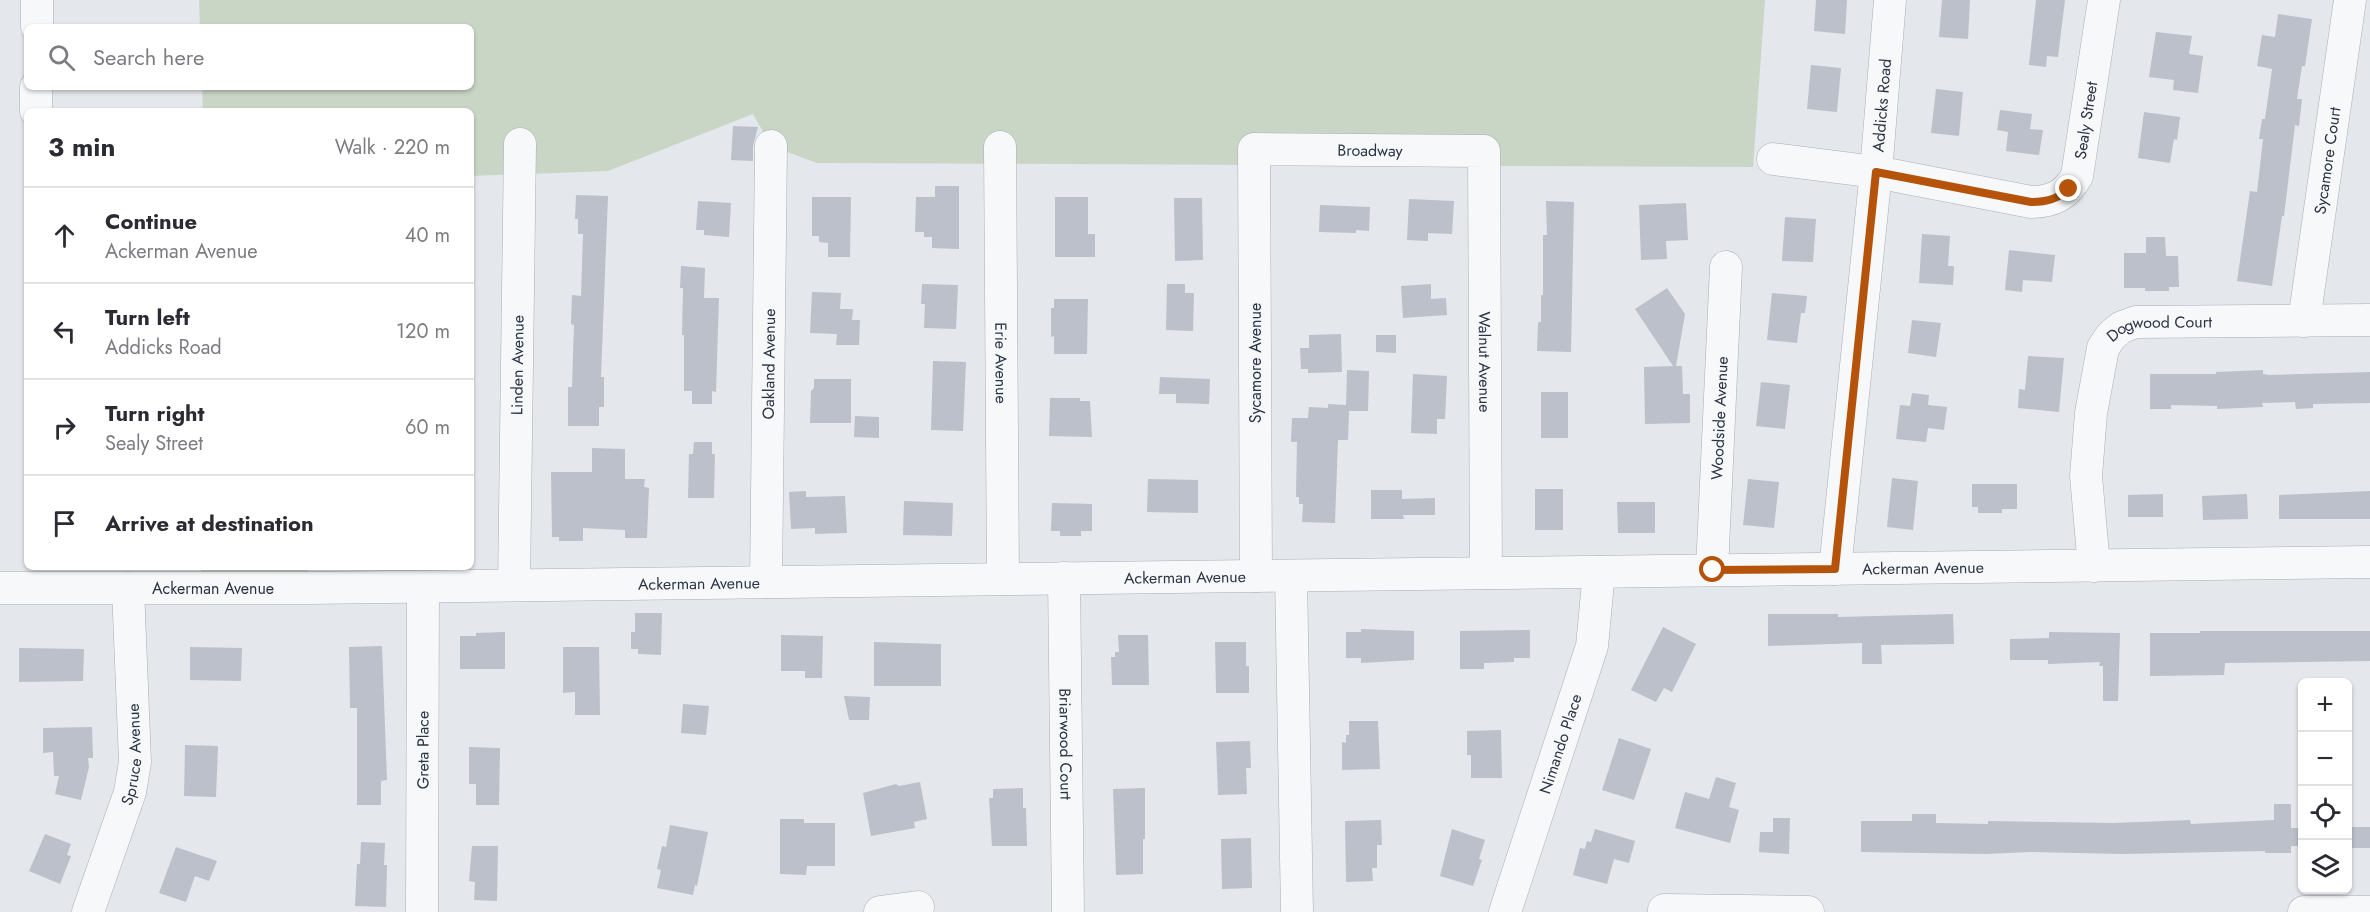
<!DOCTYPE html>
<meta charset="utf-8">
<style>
:root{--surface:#fff;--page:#f7f7f7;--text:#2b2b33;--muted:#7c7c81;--line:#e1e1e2}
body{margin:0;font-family:Jost,sans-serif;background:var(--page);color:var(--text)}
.controls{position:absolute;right:18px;bottom:18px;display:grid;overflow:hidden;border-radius:9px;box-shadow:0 2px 4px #0004}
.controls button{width:54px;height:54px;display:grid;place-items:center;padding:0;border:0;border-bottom:2px solid var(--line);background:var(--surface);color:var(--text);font:30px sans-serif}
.stop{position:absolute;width:18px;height:18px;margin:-14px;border:4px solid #b45309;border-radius:50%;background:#fff}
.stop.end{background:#b45309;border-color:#fff;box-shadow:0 2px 6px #0008}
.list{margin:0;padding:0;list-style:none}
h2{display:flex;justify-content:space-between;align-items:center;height:78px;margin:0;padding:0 24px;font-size:26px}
h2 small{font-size:20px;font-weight:400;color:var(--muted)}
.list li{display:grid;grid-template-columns:39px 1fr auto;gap:18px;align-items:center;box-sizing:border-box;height:96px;padding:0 24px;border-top:2px solid var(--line)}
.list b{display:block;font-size:22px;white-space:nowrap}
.list p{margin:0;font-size:20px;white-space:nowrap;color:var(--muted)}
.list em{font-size:20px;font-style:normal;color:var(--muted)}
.icon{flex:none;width:33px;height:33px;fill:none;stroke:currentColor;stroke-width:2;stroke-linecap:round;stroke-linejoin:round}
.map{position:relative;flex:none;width:2370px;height:912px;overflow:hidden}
.search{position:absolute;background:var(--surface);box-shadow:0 2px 4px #0004;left:24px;top:24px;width:450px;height:66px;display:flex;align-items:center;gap:15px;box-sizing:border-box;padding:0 21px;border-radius:9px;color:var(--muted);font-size:22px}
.panel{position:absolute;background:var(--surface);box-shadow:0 2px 4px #0004;left:24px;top:108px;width:450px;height:462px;border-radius:9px}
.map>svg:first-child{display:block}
</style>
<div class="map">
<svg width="2370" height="912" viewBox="0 0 2370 912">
<rect width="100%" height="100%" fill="#e4e7ec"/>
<path fill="#c9d6c5" d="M199 0H1765L1753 167 817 163 771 146 753 114 608 171 471 176V111H203L202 87H471V27H200Z
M201 567H308L307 588 201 577Z"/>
<path fill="#bbc0ca" d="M1816 0H1847L1845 34 1814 31Z
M1942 0H1970L1968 39 1939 37Z
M2036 0H2065L2058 57 2047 56 2046 67 2029 65Z
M2278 14 2312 19 2305 66H2302L2297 99H2302L2299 126 2295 125 2284 216H2282L2272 286 2237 281 2250 191 2257 192 2263 139H2259L2262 119H2265L2272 69 2257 66 2262 35 2275 37Z
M2156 32 2192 36 2189 54 2203 56 2198 93 2173 90 2174 80 2149 77Z
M1811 65 1841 68 1837 112 1807 109Z
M1936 89 1963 92 1959 136 1931 133Z
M2000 110 2032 114 2030 129 2043 130 2039 155 2006 151 2008 132 1997 130Z
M2144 112 2180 117 2177 140 2174 139 2170 163 2138 158Z
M733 126 758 127 753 146V161L731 160Z
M935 186H959V249L932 248V237H924V232H915L916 197H935Z
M576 195 608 196 601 377H604V407H599V426H568V387H572L574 325 571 324 572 295 581 296 583 234H578V219H575Z
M812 197H851L850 257H828V243L819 242V236H812Z
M1055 197H1088V234H1095V257H1055Z
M1174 198H1202L1203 260 1175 261Z
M1409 199 1454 201 1452 234 1428 233V241L1407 240Z
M698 201 731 203 729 237 704 235V230H696Z
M1546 201 1574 202 1571 352 1537 351 1538 322H1541V295H1543V235H1547Z
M1686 203 1688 240 1666 241 1667 259 1641 260 1639 205Z
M1320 205 1370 207 1369 231 1356 230V233L1319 232Z
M1785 217 1816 219 1813 262 1782 261Z
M1922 234 1950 236 1948 266H1954L1953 285 1919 283Z
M2146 237H2165L2166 256H2178L2179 287H2169V291H2145V288H2124V253H2146Z
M2009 250 2055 255 2052 282 2023 280 2022 292 2005 290Z
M681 266 705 268 704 298H719L716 392 712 391V404H692V391H684V335H682L683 288H680Z
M922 284 958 285 956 329 924 328 925 304H921Z
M1167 284H1185V293H1194L1193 331 1166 330Z
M1431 284V299L1446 298 1447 315 1403 318 1401 286Z
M1667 288 1685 314 1676 366H1682L1683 394H1690V423L1645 424 1644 367 1673 366 1635 309Z
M812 292 841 293 840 309H853L852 320H860L859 345H836L837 334 810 333Z
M1772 293 1807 296 1805 313H1801L1797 343 1767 340Z
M1054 299H1088L1087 354H1054V336L1051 337V308H1054Z
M1912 320 1941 323 1936 357 1908 353Z
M1341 334 1342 372 1308 373V369H1301L1300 348H1309V335Z
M1376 335H1396V353L1376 352Z
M2028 356 2064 358 2059 412 2018 408 2019 389 2025 390Z
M933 361 966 362 963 431 931 430Z
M1347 370 1369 371 1368 411H1349L1348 440H1338L1335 523 1302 522 1303 504H1299V497H1296L1297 442H1291L1292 418H1308L1309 407 1328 408V404L1346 405Z
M2263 370V374L2269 375 2370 372V403L2313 404V408L2296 409 2295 402 2262 403 2263 407 2217 409V406L2171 405V409H2150V374H2216V372Z
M1413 374 1447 376 1445 419H1437V434L1411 433Z
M1160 377 1210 379 1209 404 1176 403V394H1159Z
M814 379H851V423H810L811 391 814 388Z
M1761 382 1790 385 1785 429 1756 426Z
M1541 392H1568V438H1541Z
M1912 393 1929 395 1928 405 1947 407 1944 430 1928 428 1926 442 1896 439 1900 405 1910 406Z
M1050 398H1080V401H1090L1092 437 1049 436Z
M855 416 879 417V438L854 437Z
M694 442H712V454H715L714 498H688L689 454H693Z
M592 448 625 449V479H645L644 487 649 488 647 538H625V530L583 528V541H559V537H552L551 472H592Z
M1892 478 1918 481 1913 530 1887 527Z
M1148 479 1198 480V513L1147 512Z
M1748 479 1779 482 1774 528 1743 525Z
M1972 484H2017V509H2002V513H1978V507H1972Z
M1535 489H1563V530H1535Z
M1371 490H1402V499L1435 498V515H1403L1404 519H1371Z
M806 491V497L845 496 847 533 815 534V528L791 529 789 492Z
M2370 491V519H2279V495Z
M2163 494V517H2128V495Z
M2247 494 2248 519 2203 520 2202 496Z
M904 501 953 503 952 536 903 535Z
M1617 502H1655V533H1618Z
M1052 503 1092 504V531H1081V536H1060V531H1051Z
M635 613H662L661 655 638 654V649H631V632H635Z
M1768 614H1838V617L1953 614 1954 644 1881 645 1882 664H1862V643L1768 646Z
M1663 627 1696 644 1672 692 1664 688 1656 702 1631 690Z
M1361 629 1414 631V660L1361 663V658H1346V632H1361Z
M1530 630V658H1514V662L1484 663V669H1460V631Z
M2200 631H2370V661L2225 663 2224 675 2150 676V633H2200Z
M505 632V669H460V636H476V633Z
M2049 632 2120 633 2118 701H2103V666H2099L2100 662 2048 664V660H2010V639L2049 638Z
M781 635 823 636 822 678H805V671H781Z
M1118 635H1148L1149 685H1112L1111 657H1115V652H1119Z
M874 642 941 644V686H874Z
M1215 642H1246V666H1249V693H1216Z
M382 646 387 780 381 781V805H357V708H350L349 647Z
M190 647 242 648 241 681 190 680Z
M563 647H599L600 715H575V692L563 693Z
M19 648 84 649 83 681 19 682Z
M844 696 870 697 869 720H849Z
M683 704 709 706 706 735 681 733Z
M1349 721H1378L1380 769 1342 770V742L1346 743V735H1349Z
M92 727 93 758H88L89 767 81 800 55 794 59 776H54L53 752 43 753V728Z
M1501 730 1502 778H1471V755H1467V731Z
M1619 738 1651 749 1634 800 1602 790Z
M1250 741 1251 768H1246L1247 794 1218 795 1216 742Z
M185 745 218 746 216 797 184 796Z
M469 747 500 748 499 805H476V784H469Z
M1716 777 1736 783 1729 807 1739 810 1730 843 1675 828 1685 792 1709 799Z
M920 782 927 819 914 822 915 828 871 836 863 793 896 784 899 786Z
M1023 788V808H1026L1027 846H992L989 798H993V789Z
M1145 788V839H1143V874L1116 875 1113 789Z
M2274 804H2291V828H2300V846H2291V853H2265V851L2122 854 2031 852 1986 854 1861 852V821H1912V814H1936V823L1988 824V821L2114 823 2190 820 2191 824 2274 820Z
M1773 818H1790L1789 854 1759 852 1760 832H1773Z
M780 819H804V823H835V866H807L806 875 780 874Z
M1381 820 1382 845H1377V868H1372L1373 881 1346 882 1345 821Z
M670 825 708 832 697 886 695 885 693 895 657 888 661 870 657 869 662 846 666 847Z
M2348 827H2370V848H2348Z
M1452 829 1485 840 1479 859 1482 860 1473 886 1440 876Z
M1595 829 1635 841 1629 863 1614 859 1607 884 1573 875 1580 848 1585 849 1587 841 1591 842Z
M45 834 71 844 67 855 71 856 60 884 29 871Z
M1251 838 1252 888 1222 889 1221 839Z
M361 842 385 843 384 865H387L386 907 355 906 357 864H360Z
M472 846H498L497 901 474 900 475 882 469 881Z
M176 847 217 861 209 881 195 876 186 902 159 893Z"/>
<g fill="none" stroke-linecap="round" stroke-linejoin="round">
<defs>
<g id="minor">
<path d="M37 27V0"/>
<path d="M36 111V87"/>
<path id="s1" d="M1000 147 1003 579"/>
<path id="s2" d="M1773 159 1876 172 2031 202C2053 202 2066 195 2077 176L2104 0"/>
<path id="s3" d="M2304 321 2350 0"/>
<path id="s4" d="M2094 566 2086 476 2091 413 2103 348 2111 336 2122 327 2136 322 2370 320"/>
<path id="s5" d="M1835 569 1876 172 1890 0"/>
<path id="s6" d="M1712 570 1726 267"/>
<path id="s7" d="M1256 576 1254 149 1484 151 1486 573"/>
<path d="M1291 576 1297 912"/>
<path id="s8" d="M1064 578 1068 912"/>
<path id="s9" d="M766 582 771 146"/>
<path id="s10" d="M514 585 520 144"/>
<path id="s11" d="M0 588H307L2370 562"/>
<path d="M1664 910 1808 912"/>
<path id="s12" d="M88 912 130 792 135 762 128 588"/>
<path id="s13" d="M422 912 423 587"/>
<path d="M880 912 918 907"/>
<path id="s14" d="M1505 912 1592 646 1599 572"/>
<path d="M2304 912H2370"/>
</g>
</defs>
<use href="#minor" stroke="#a9aeb7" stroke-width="33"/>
<use href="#minor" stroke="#f7f8fa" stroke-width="32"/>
</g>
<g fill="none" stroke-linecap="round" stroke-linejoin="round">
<path stroke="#b45309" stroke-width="8" d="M1713 570 1835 569 1876 172 2031 202C2047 202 2057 199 2069 189"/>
</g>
<g text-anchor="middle" stroke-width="4.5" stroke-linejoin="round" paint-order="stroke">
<g font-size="16" fill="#2b3445" stroke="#f4f6f9">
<text dy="6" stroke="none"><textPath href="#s5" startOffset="466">Addicks Road</textPath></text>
<text dy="6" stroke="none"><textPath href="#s2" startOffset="374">Sealy Street</textPath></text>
<text dy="6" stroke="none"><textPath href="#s7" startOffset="543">Broadway</textPath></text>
<text dy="6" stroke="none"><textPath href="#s3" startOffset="162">Sycamore Court</textPath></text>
<text dy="6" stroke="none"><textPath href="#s4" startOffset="285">Dogwood Court</textPath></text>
<text dy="6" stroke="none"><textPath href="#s7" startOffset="868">Walnut Avenue</textPath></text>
<text dy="6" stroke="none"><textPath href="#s1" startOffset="216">Erie Avenue</textPath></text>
<text transform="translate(1255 363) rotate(-90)" y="6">Sycamore Avenue</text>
<text dy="6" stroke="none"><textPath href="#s10" startOffset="220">Linden Avenue</textPath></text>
<text dy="6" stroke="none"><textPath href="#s9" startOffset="218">Oakland Avenue</textPath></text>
<text dy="6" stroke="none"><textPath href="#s6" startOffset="152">Woodside Avenue</textPath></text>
<text dy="6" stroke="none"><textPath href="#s11" startOffset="1923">Ackerman Avenue</textPath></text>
<text dy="6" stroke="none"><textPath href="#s11" startOffset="1185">Ackerman Avenue</textPath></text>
<text dy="6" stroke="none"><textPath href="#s11" startOffset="699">Ackerman Avenue</textPath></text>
<text dy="6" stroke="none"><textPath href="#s11" startOffset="213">Ackerman Avenue</textPath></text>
<text dy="6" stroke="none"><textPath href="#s14" startOffset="177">Nimando Place</textPath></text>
<text dy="6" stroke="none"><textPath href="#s8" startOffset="166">Briarwood Court</textPath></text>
<text dy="6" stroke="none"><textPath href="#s13" startOffset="162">Greta Place</textPath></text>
<text dy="6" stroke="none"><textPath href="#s12" startOffset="165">Spruce Avenue</textPath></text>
</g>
</g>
</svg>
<div class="controls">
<button>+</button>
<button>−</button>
<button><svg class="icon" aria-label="locate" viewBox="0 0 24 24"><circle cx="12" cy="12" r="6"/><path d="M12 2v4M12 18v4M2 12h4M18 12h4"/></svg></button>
<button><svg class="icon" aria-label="layers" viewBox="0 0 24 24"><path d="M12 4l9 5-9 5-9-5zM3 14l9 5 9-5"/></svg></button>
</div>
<div class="stop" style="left:1713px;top:570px"></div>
<div class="stop end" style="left:2069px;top:189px"></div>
<div class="search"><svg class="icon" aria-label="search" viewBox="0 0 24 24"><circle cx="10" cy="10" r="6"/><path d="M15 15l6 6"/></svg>Search here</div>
<section class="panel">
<h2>3 min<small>Walk · 220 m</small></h2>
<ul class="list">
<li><svg class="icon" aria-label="ahead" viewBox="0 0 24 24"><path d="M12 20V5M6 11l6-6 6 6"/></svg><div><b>Continue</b><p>Ackerman Avenue</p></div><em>40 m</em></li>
<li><svg class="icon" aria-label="left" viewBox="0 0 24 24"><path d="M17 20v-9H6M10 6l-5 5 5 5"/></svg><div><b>Turn left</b><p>Addicks Road</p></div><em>120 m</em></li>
<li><svg class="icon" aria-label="right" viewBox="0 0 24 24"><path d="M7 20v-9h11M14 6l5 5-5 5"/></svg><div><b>Turn right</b><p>Sealy Street</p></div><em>60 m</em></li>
<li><svg class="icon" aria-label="arrive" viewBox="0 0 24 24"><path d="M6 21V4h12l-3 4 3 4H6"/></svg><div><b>Arrive at destination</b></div></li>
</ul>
</section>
</div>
